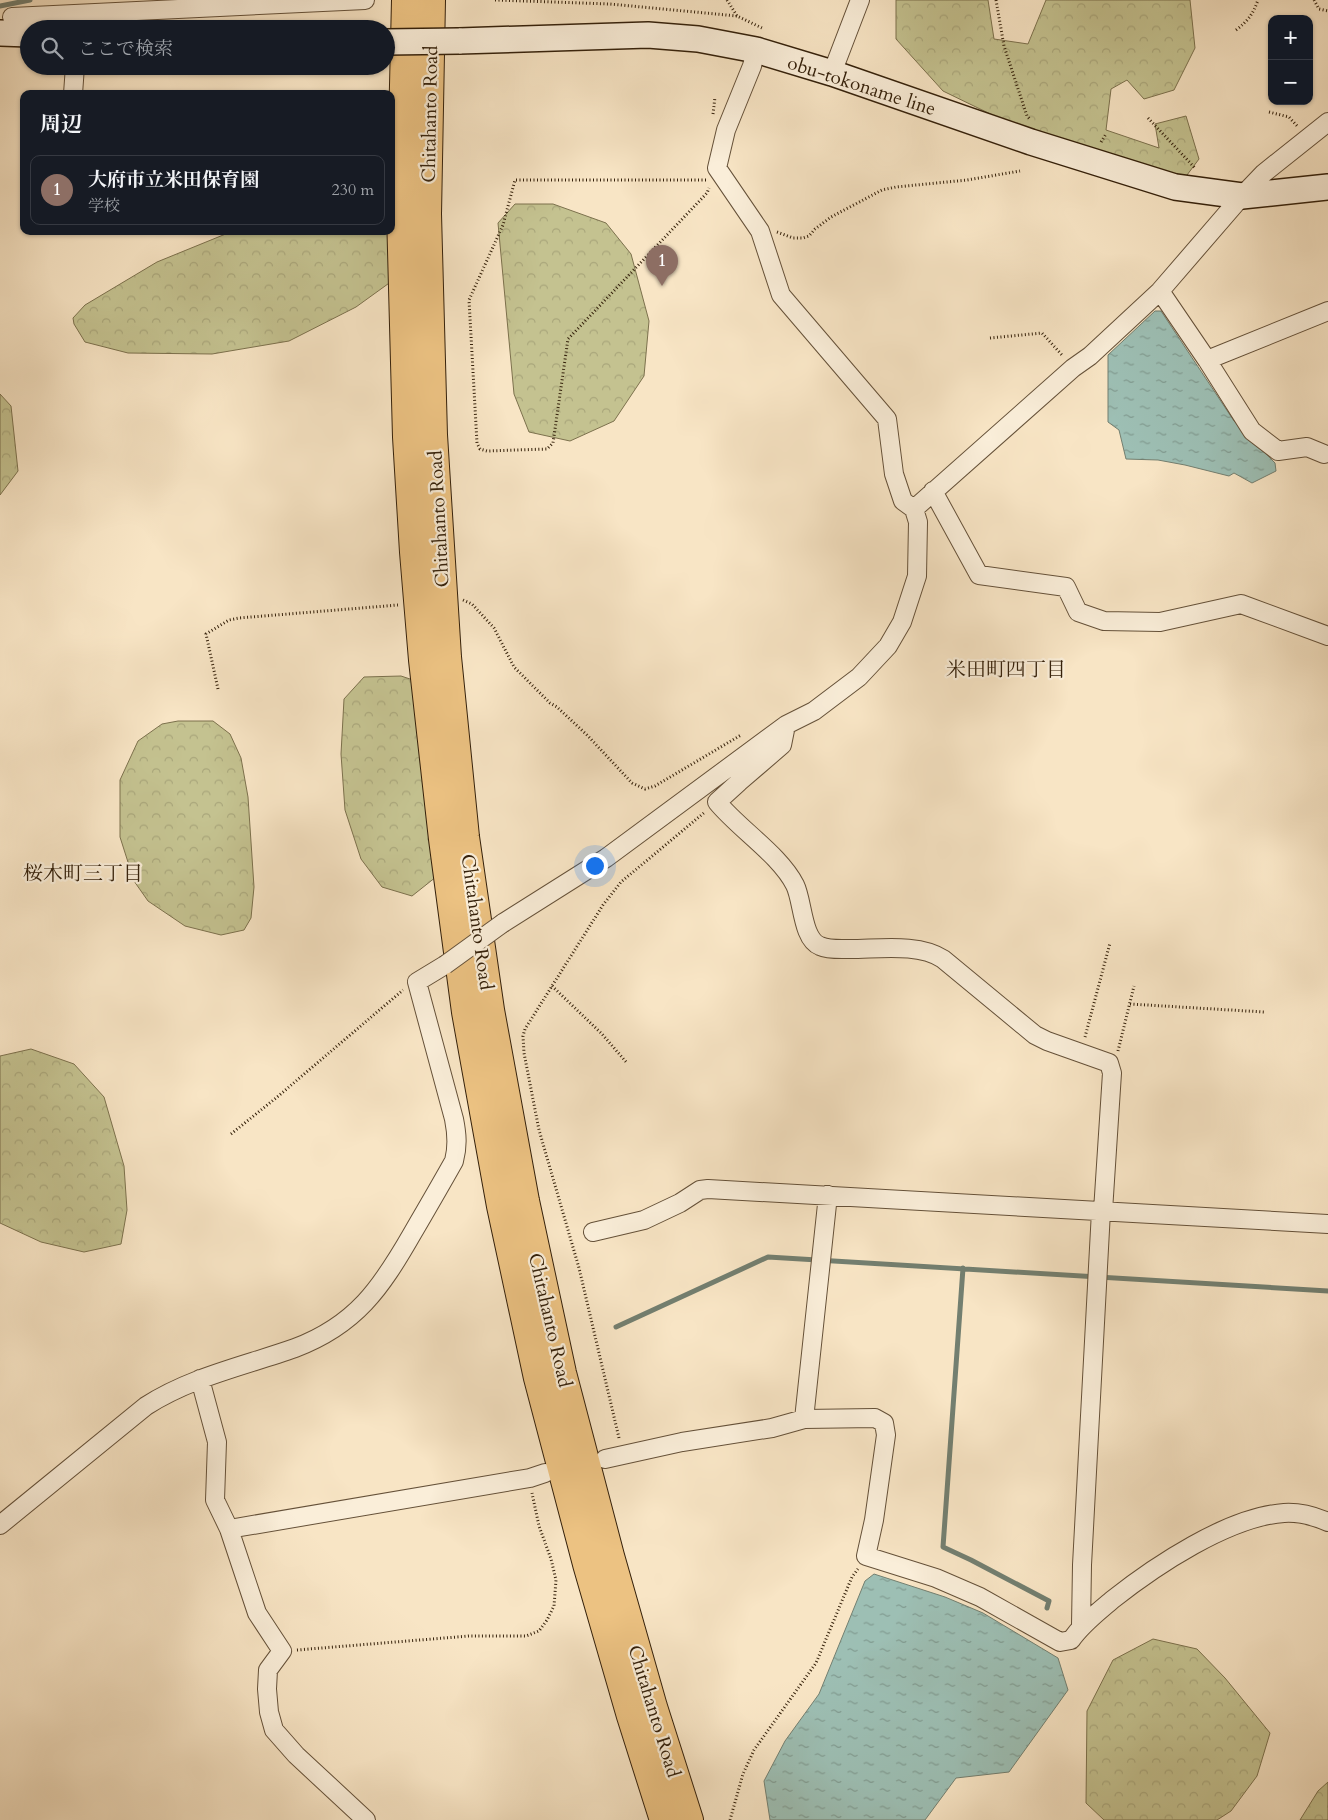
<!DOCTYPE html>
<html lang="ja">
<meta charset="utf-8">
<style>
:root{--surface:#171b24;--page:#242831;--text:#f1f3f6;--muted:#9ea1a6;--line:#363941;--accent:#b45309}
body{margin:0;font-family:Cardo,"Noto Serif JP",serif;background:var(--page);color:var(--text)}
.controls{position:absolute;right:15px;top:15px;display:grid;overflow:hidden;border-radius:10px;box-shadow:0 1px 4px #0004}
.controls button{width:45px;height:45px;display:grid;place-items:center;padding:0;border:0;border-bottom:1px solid var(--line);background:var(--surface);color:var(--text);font:25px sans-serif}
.you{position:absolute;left:594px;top:865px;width:18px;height:18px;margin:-12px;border:4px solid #fff;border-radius:50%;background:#1a73e8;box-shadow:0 0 0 8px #1a73e833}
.badge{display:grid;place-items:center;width:32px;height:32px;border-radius:50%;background:var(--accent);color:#fff;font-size:16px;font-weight:700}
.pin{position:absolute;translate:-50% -41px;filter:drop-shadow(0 1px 2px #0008)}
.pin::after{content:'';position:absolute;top:26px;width:18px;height:15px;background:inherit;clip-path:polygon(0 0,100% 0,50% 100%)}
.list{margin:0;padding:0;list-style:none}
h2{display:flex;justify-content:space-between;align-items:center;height:65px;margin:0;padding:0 20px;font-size:21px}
h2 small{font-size:16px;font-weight:400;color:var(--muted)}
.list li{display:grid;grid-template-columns:32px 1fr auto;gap:15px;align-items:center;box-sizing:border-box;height:70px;margin:0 10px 10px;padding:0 10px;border:1px solid var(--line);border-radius:10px}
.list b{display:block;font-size:19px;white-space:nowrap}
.list p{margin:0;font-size:16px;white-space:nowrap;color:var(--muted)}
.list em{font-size:16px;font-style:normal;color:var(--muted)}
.icon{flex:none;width:28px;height:28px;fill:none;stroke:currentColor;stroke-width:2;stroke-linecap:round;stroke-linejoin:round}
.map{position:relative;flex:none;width:1328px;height:1820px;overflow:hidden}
.search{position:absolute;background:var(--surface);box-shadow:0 1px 4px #0004;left:20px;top:20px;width:375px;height:55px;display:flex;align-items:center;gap:12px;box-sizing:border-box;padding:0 18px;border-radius:28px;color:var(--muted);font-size:19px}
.panel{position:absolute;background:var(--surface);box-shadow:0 1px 4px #0004;left:20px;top:90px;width:375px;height:145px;border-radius:10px}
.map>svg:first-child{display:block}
</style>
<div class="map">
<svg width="1328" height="1820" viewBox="0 0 1328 1820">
<defs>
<pattern id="forest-crowns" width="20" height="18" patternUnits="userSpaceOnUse" patternTransform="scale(1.25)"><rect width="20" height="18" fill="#c4c290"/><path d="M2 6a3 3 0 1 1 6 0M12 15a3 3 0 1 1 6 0" fill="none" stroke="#a9a67b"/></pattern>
<pattern id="water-ripples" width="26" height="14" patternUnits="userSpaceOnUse" patternTransform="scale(1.25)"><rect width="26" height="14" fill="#9dbfb4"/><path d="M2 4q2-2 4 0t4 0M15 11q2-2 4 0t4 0" fill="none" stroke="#819b91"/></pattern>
</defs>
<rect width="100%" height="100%" fill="#f8e5c5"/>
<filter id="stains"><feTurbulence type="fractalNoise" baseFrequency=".004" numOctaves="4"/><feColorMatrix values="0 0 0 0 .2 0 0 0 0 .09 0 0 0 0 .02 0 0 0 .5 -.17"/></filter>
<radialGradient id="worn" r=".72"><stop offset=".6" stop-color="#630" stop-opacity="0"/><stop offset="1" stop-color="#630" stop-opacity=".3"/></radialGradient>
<path fill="url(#forest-crowns)" stroke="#7c714d" d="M896 0H988L994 39 1028 44 1046 0H1190L1195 48 1174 90 1144 99 1127 80 1111 89 1106 130 1159 148 1155 124 1186 116 1199 159 1184 179 1011 124 943 91 896 39Z
M515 204H553L606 223 631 254 649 321 644 376 614 421 570 441 529 432 514 394 498 223Z
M233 231H391L392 281 356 307 289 341 212 354 128 353 85 342 74 324 73 318 85 305 157 262Z
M0 394 11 406 18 471 0 495Z
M401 676 458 695 441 873 412 896 382 887 361 859 345 810 341 754 344 699 364 677Z
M178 721H213L230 734 241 758 248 797 254 887 251 918 244 930 221 935 185 926 148 901 134 881 120 837V780L138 741 162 724Z
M31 1049 74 1064 104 1097 124 1166 127 1210 121 1244 84 1252 41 1242 0 1223V1056Z
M1153 1639 1197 1649 1225 1678 1270 1733 1257 1776 1231 1811 1217 1820H1104L1086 1803 1087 1711 1113 1660Z
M1328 1782V1820H1300L1318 1791Z"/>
<path fill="url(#water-ripples)" stroke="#737f70" d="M1155 311H1161L1234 421 1275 463 1276 471 1252 483 1234 473 1229 476 1185 465 1158 460 1126 459 1119 430 1108 422V355Z
M874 1574 945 1597 983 1613 1058 1658 1068 1690 1009 1772 956 1778 925 1820H770L764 1781 785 1741 819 1694 865 1581Z"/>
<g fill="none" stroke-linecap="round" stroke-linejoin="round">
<path stroke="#737f70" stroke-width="5" d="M0 6 30 0
M963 1268 943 1547 971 1560 1049 1601 1047 1608
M616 1327 768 1257 1328 1291"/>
<defs>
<path id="minor" d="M12 17 365 0
M832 73 860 0
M73 94 75 66
M1160 291 1207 360 1328 311
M1207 360 1252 431 1278 451 1307 447 1324 454
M933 491 979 575 1066 587 1078 612 1104 621 1160 622 1241 604 1328 636
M914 509 1073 368 1090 356 1160 291 1242 196 1264 173 1328 122
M786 725 782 745 739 782 717 802C739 829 780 855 795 885 803 901 802 939 820 946 829 950 840 949 850 949 879 949 919 943 943 959L1035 1035 1047 1041 1109 1063 1112 1073 1103 1211
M503 923 606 858 786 725 814 711 859 677 888 646 902 622 917 576 918 522 914 509 903 501 894 474 887 419 781 295 760 231 717 168 726 130 752 66 756 50
M593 1232 644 1220 680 1203 700 1190 708 1189 1328 1224
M200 1379 217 1442 215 1500 229 1529 257 1613 282 1651 268 1670 267 1689 269 1712 274 1730 296 1755 366 1820
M804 1419 828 1195
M605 1459 682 1442 772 1428 804 1419 875 1418 884 1423 886 1435 874 1520 866 1556 936 1578 980 1597 1060 1642 1071 1640C1082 1624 1097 1613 1112 1600 1155 1566 1228 1517 1284 1513 1299 1512 1314 1516 1328 1522
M0 1525 146 1406C191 1377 244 1366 295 1348 356 1325 381 1288 412 1234 426 1210 440 1186 454 1161 458 1146 457 1134 454 1119L417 982 445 965
M229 1529 530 1478 545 1473
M1081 1625 1082 1565 1101 1211"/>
<path id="secondary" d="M0 33 29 34
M459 41 648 35 698 39 756 50 832 73 1031 142 1175 187 1242 196 1328 187"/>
<path id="motorway" d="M406 0 401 213 407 437 414 552 423 660 443 839 466 1012 501 1206 538 1378 587 1564 631 1716 664 1820
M431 0 427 214 433 435 447 657 465 837 490 1010 525 1201 562 1373 610 1556 653 1707 689 1820"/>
</defs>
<use href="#minor" stroke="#655139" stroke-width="20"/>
<use href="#secondary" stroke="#34200a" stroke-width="28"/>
<use href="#motorway" stroke="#34200a" stroke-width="30"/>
<path stroke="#34200a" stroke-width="3" stroke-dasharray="1 2.5" stroke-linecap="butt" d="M495 0 610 4 737 16
M727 0 737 16 762 28
M996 0 1004 46 1027 116 1030 119
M1314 0 1319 9 1328 11
M1236 30C1248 21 1253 14 1258 0
M1269 112 1289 117 1298 127
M713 114 715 97
M1148 118 1195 168
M1101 142 1106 134
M706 180H515L503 225 469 300 477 443 480 449 487 451 547 449 553 443 568 339 707 193 709 188
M777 232 793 238H803L809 236 815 229 831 217 882 190 896 187 967 180 1020 171
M990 338 1042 333 1062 355
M463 600 472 604 494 628 514 667 550 703 557 707 587 735 632 783 645 789 655 786 741 735
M218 689 206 634 229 620 239 618 398 605
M552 986 602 1034 627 1063
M1130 1004 1264 1012
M1085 1037 1110 943
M1118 1051 1134 986
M231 1134 276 1098 403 990
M619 1438 579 1268 539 1130 524 1053 523 1036 525 1029 603 905 621 882 705 812
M297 1650 469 1636H526L539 1631 547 1620 554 1606 556 1580 551 1559 539 1526 532 1493
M730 1820 743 1774 754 1750 816 1663 852 1577 858 1569"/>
<use href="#minor" stroke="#faeed9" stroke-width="18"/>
<use href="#secondary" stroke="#faeed9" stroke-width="25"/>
<use href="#motorway" stroke="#ecc282" stroke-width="28"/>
<defs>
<path id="minor-bridge" d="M445 965 503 923"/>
<path id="secondary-bridge" d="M386 42 459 41"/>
</defs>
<use href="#minor-bridge" stroke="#655139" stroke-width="20" stroke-linecap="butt"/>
<use href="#secondary-bridge" stroke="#34200a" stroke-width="28" stroke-linecap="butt"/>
<use href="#minor-bridge" stroke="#faeed9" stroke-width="18"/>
<use href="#secondary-bridge" stroke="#faeed9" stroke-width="25"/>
</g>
<g text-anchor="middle" stroke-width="4.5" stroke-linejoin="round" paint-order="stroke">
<g font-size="19" fill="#34200a" stroke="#faeed9">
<text transform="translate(862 85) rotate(18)" y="7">obu-tokoname line</text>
<text transform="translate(429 114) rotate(-89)" y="7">Chitahanto Road</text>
<text transform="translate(438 519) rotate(-93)" y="7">Chitahanto Road</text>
<text transform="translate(478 922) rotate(82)" y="7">Chitahanto Road</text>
<text transform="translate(551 1320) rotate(77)" y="7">Chitahanto Road</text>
<text transform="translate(655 1711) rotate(73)" y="7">Chitahanto Road</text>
</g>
<g font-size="20" fill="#34200a" stroke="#faeed9">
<text x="1006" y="676">米田町四丁目</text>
<text x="83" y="880">桜木町三丁目</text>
</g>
</g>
<rect width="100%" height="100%" filter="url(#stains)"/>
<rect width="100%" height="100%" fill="url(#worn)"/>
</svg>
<div class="controls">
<button>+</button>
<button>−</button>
</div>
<div class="you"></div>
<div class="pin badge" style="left:662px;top:286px;background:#8d6e63">1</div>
<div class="search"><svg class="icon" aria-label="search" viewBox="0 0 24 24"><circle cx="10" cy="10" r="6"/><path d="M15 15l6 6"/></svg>ここで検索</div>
<section class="panel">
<h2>周辺<small></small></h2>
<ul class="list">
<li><span class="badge" style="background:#8d6e63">1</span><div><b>大府市立米田保育園</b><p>学校</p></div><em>230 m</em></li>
</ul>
</section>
</div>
